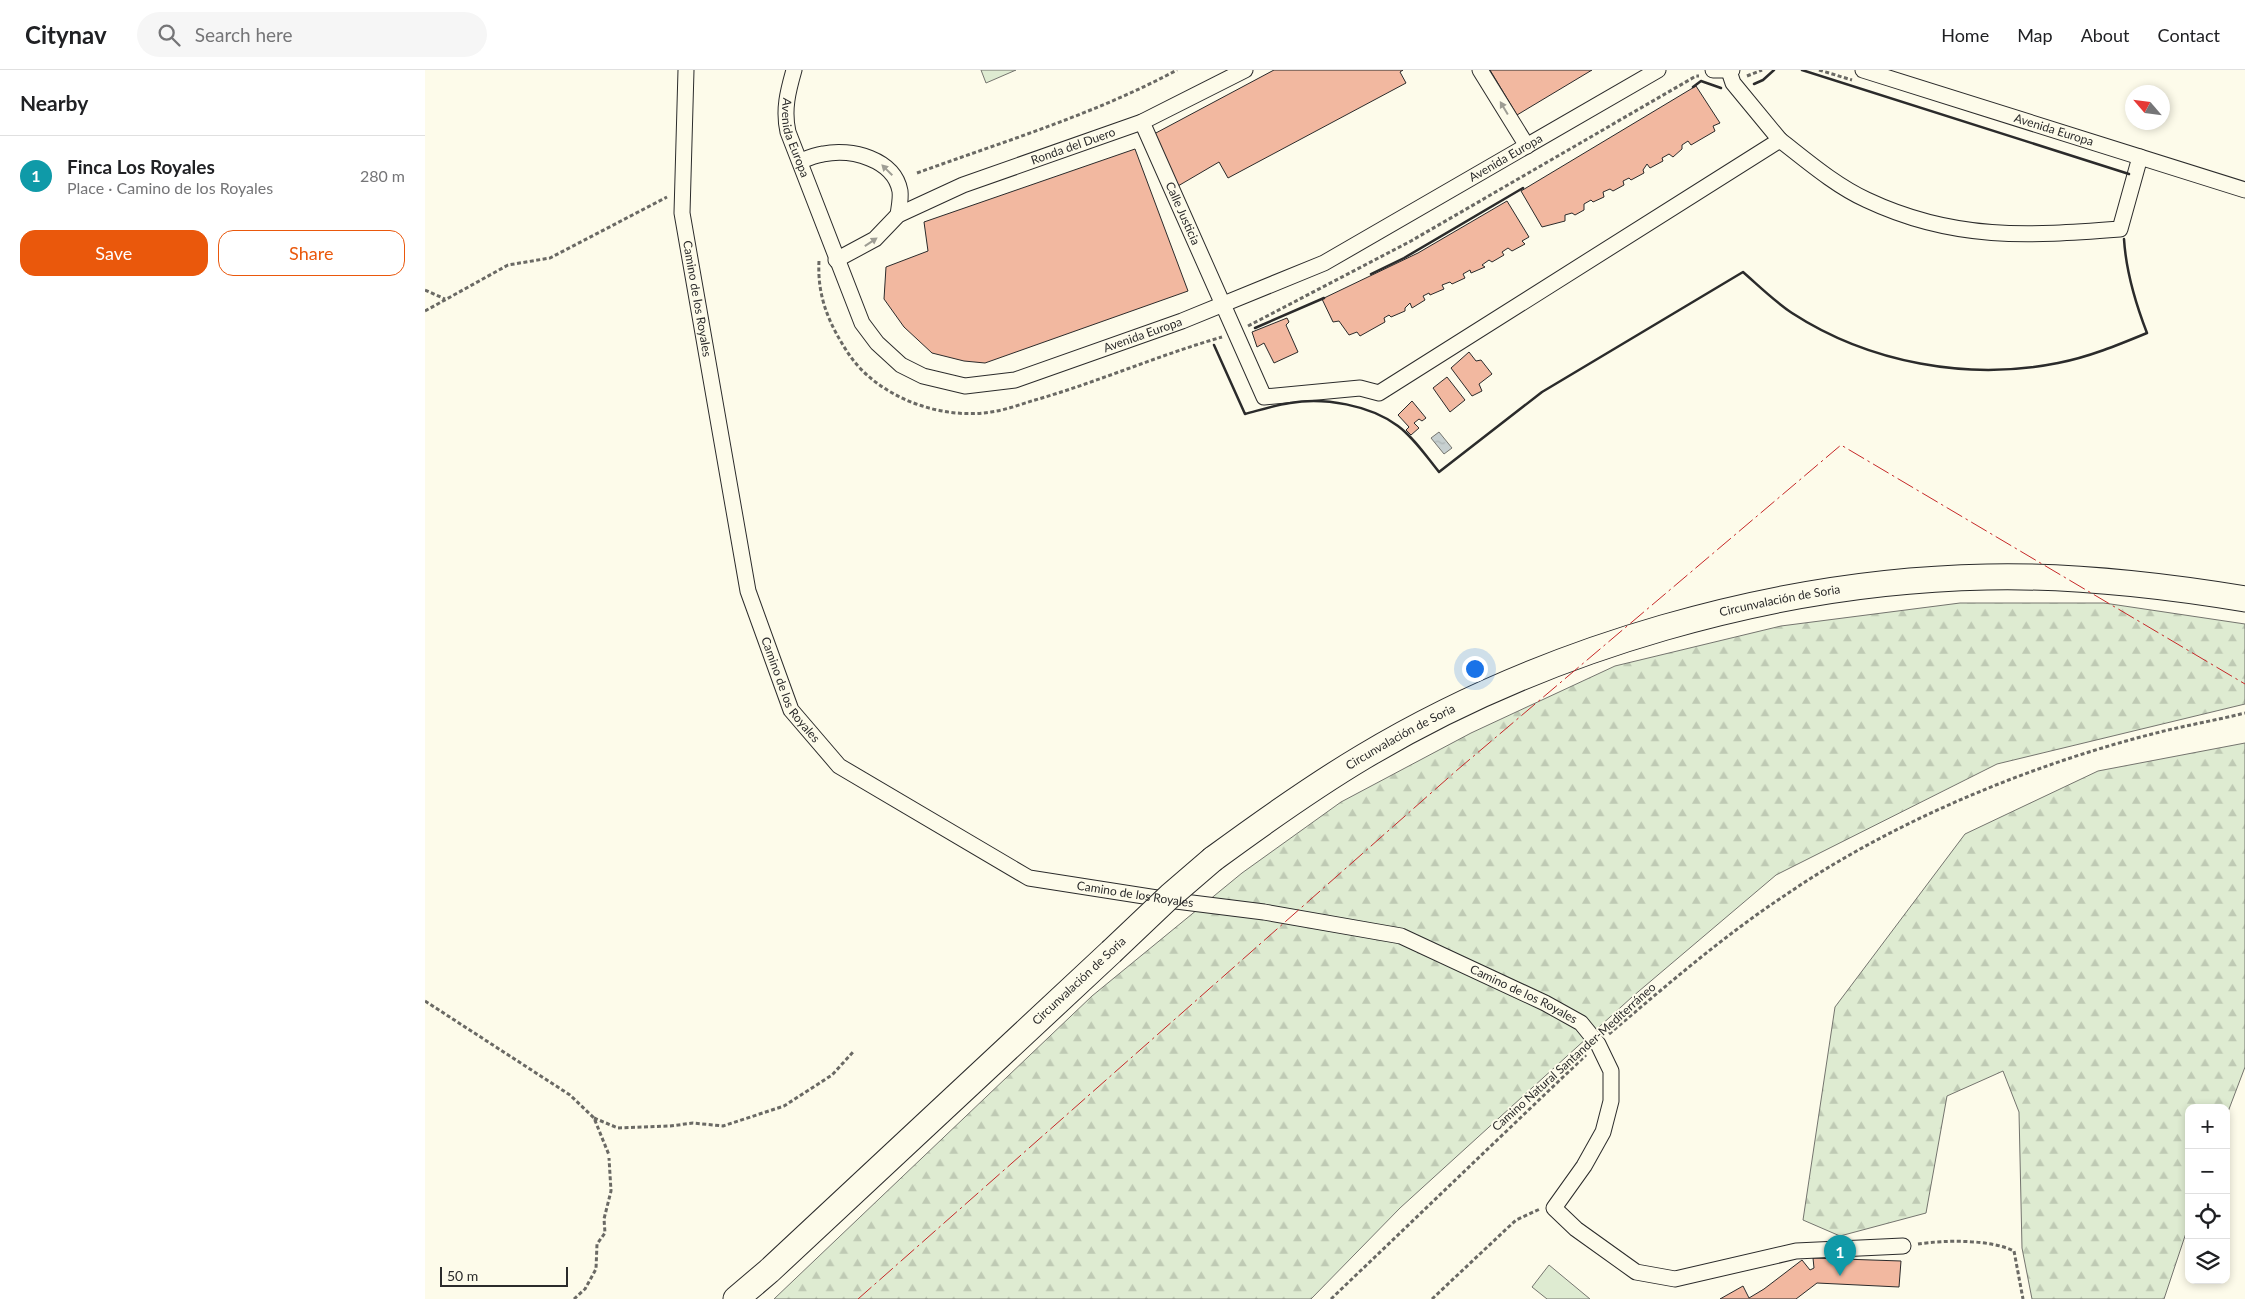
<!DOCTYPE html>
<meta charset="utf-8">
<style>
:root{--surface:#fff;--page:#f6f6f6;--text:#202124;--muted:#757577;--line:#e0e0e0;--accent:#ea580c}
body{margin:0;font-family:Lato,sans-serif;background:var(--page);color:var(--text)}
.controls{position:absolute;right:15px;bottom:15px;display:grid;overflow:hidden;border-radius:10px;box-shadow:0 2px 8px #0003}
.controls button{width:45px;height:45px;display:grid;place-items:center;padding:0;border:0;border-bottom:1px solid var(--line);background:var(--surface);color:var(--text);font:25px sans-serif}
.compass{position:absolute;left:1700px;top:15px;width:45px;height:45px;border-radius:50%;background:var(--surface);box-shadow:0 2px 8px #0003;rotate:298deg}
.scale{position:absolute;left:15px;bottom:12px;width:128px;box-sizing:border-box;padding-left:5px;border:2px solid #2b2b2b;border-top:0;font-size:14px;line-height:18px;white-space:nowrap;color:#2b2b2b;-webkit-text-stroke:4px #fdfbea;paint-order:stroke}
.you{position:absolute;left:1049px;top:598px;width:18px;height:18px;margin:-12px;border:4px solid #fff;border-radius:50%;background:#1a73e8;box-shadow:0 0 0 8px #1a73e833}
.badge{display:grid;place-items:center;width:32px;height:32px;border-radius:50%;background:var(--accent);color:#fff;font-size:16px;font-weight:700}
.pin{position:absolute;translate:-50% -41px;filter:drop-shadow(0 1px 2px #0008)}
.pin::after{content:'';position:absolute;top:26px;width:18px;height:15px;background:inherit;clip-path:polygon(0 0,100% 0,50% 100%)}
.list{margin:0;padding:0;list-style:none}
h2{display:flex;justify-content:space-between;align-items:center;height:65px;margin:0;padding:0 20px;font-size:21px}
h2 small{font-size:16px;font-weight:400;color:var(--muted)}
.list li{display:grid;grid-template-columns:32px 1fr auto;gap:15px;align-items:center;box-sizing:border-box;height:80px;padding:0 20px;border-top:1px solid var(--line)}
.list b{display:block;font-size:19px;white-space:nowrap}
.list p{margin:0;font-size:16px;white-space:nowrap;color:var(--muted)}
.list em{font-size:16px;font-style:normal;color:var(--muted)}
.actions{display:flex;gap:10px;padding:15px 20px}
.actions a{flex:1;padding:11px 0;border:1px solid var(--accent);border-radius:15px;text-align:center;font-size:18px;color:var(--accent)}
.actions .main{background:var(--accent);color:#fff}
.icon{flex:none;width:28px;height:28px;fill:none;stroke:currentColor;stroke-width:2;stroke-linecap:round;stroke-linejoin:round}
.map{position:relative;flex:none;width:1820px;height:1229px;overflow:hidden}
header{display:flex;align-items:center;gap:30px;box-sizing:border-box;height:70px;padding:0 25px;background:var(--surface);border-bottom:1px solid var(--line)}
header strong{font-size:24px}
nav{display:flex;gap:28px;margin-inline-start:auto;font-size:18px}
.search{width:350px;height:45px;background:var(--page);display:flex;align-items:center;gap:12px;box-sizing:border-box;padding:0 18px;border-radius:28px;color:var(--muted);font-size:19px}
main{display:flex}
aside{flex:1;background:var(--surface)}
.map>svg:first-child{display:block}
</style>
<header>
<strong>Citynav</strong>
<div class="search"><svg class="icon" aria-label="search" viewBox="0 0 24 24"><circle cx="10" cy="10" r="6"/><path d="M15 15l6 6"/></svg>Search here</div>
<nav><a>Home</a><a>Map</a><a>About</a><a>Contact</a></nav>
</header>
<main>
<aside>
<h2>Nearby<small></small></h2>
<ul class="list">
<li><span class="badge" style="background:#0f9aa8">1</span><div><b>Finca Los Royales</b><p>Place · Camino de los Royales</p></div><em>280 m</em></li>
</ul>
<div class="actions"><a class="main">Save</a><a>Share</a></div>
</aside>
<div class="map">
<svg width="1820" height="1229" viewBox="0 0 1820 1229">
<defs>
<pattern id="forest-firs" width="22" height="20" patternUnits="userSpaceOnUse" patternTransform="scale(1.25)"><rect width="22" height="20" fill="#deebd1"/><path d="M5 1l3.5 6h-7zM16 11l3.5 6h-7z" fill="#bfcab4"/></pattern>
<pattern id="water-ripples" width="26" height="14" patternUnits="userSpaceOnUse" patternTransform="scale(1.25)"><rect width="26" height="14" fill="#c7d0d0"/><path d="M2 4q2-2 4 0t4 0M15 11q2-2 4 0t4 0" fill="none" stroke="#abb3b3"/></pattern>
</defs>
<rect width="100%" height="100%" fill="#fdfbea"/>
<path fill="url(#forest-firs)" stroke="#74746e" d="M1535 533H1679L1820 554V634L1572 694 1351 805 1207 927 975 1138 886 1229H349L667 926 817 803 916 732 1046 663 1190 596 1356 556Z
M1820 673V997L1801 1047V1038H1764V1154L1739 1229H1607L1597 1178 1594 1042 1578 1001 1522 1026 1501 1143 1415 1166 1378 1150 1410 937 1540 764 1673 701Z"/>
<path fill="#deebd1" stroke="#74746e" d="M556 0H591L561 13Z
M1124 1195 1165 1229H1122L1107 1217Z"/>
<path fill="url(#water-ripples)" stroke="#74746e" d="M1014 362 1027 378 1019 384 1006 368Z"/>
<path fill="#f2b8a0" stroke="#2b2b2b" d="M849 0H978L975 2 981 13 803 108 794 92 753 116 729 64Z
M1065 0H1167L1092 45Z
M1271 16 1295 53 1288 56 1290 61 1266 75 1263 71 1257 75V79L1248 87 1244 84 1237 88 1238 91 1225 98 1222 94 1218 100 1219 103 1206 110 1204 108 1198 111 1199 115 1188 121 1185 119 1178 122 1179 127 1168 132 1166 130 1159 134V140L1150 145 1147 143 1140 145V151L1117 157 1096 121Z
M710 79 763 221 560 293 539 291 507 283 479 257 459 229 461 197 503 181 499 152Z
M1082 131 1104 167 1097 171 1100 174 1087 181 1083 178 1077 182 1079 185 1067 192 1064 190 1057 195 1060 197 1046 203 1045 200 1038 204 1040 208 1027 214 1025 212 1017 215 1019 219 1005 225 1004 223 998 226 1000 230 987 238 985 233 980 238V241L966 247 964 245 959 248 960 252 935 266 932 262 924 265 914 251 908 252 897 229 993 183Z
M862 248 864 252 861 255 873 282 849 293 839 273 832 277 827 262Z
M1044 282 1051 291 1056 290 1067 304 1054 314 1057 321 1047 326 1026 298Z
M1022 307 1040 330 1025 342 1008 318Z
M987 331 1001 348 997 351 994 349 989 353 994 358 986 365 981 360 984 357 973 345Z
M1388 1188 1476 1191 1474 1217 1392 1213 1371 1229H1295L1318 1216 1324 1228 1339 1219 1377 1190 1385 1200 1389 1198Z"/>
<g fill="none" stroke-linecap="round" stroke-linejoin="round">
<defs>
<g id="minor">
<path id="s1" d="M261 0 257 143 323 521 366 640 414 696 604 808 751 831 839 842 976 866 1120 933 1156 953 1173 974 1186 1001V1031L1178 1062 1159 1096 1129 1138 1151 1159 1211 1202 1250 1209 1371 1181 1478 1176"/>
<path id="s2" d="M369 0C363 21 358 40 363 62L437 253 452 273 476 295 498 306 540 316 590 310 757 251 899 193 1233 0"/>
<path d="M1055 0 1102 76"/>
<path d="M1288 0H1307"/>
<path id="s3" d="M1438 0 1820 120"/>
<path id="s4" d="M717 52 839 327 935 318 954 323 1355 70 1308 13 1304 1"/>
<path d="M1355 70C1382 91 1411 116 1442 130 1529 171 1603 166 1695 159L1715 87"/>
<path d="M376 91C383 88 390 85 398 84 426 78 469 89 475 121 476 129 474 137 473 145"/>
<path id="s5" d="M411 190 450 169 473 145 538 115 717 52 820 0"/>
</g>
<g id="trunk">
<path id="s6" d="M788 789C837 753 886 718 938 687 1120 578 1350 511 1562 507 1649 505 1735 515 1820 529"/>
<path d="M311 1229 344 1201 686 882"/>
</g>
</defs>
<use href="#minor" stroke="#2b2b2b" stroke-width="17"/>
<use href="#trunk" stroke="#2b2b2b" stroke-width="27"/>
<path stroke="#6a6964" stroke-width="3" stroke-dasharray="4 2.5" stroke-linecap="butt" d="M1394 0 1427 10
M1322 6 1337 0
M492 103C580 71 670 44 752 0
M394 191C392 228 405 256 425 286 455 328 516 350 566 342 581 340 596 334 610 330 673 312 734 285 797 267
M0 220 20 229
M0 241 83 195 125 188 242 127
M823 256 986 171 1271 6H1274
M0 931 145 1025 169 1048 184 1085
M1184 964C1241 916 1297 867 1359 826 1468 751 1607 694 1735 662 1763 655 1792 650 1820 643
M169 1048 193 1058 245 1056 268 1053 298 1056 359 1036 407 1005 429 981
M1493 1174C1520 1170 1564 1169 1589 1181L1598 1229
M149 1229 160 1219 171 1199 172 1174 180 1163 179 1149 186 1121 184 1088
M906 1229 1161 985
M1007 1229 1091 1150 1115 1139"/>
<use href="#minor" stroke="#fdfbea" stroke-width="15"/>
<use href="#trunk" stroke="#fdfbea" stroke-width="25"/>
<defs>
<path id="trunk-bridge" d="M686 882 745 826 788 789"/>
</defs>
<use href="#trunk-bridge" stroke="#2b2b2b" stroke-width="27" stroke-linecap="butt"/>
<use href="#trunk-bridge" stroke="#fdfbea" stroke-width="25"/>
<path stroke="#2b2b2b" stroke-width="2.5" d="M1377 0 1704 104
M1329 14 1338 10 1349 0
M1268 17 1276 11 1296 18
M946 204 979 188 1098 118
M830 258 899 228
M789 275 820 344C835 340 850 335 865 333 899 327 945 335 973 356 989 368 1001 386 1014 402L1117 322 1318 202C1334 216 1349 231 1367 243 1444 293 1543 311 1633 293 1664 287 1693 275 1722 263 1710 232 1701 202 1699 169"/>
<path stroke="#c62828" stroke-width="1" stroke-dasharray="18 4 2.5 4" stroke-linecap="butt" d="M433 1229 1031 701 1416 375 1820 614"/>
</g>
<defs><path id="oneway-solid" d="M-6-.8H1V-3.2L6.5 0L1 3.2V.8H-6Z" transform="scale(1.25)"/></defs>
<g fill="#9e9d94">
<use href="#oneway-solid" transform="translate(1079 38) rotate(-121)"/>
<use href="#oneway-solid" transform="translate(462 100) rotate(-135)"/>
<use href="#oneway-solid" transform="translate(446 172) rotate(-34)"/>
</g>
<g text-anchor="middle" stroke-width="4" stroke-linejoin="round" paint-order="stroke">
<g font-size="12" fill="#2b2b2b" stroke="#fdfbea">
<text dy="4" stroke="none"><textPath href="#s3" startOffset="200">Avenida Europa</textPath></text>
<text dy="4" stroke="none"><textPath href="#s2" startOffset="70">Avenida Europa</textPath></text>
<text dy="4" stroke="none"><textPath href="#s5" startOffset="266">Ronda del Duero</textPath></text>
<text dy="4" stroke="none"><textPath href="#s2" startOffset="984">Avenida Europa</textPath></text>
<text dy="4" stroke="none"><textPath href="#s4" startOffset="100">Calle Justicia</textPath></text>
<text dy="4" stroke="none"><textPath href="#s1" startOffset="230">Camino de los Royales</textPath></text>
<text dy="4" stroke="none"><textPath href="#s2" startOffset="579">Avenida Europa</textPath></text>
<text dy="4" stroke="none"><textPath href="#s6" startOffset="629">Circunvalación de Soria</textPath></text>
<text dy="4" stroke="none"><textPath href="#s1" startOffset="635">Camino de los Royales</textPath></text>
<text dy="4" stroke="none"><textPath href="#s6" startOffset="224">Circunvalación de Soria</textPath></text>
<text dy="4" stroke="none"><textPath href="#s1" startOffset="1055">Camino de los Royales</textPath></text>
<text transform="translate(654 911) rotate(-43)" y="4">Circunvalación de Soria</text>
<text dy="4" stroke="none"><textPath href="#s1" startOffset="1460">Camino de los Royales</textPath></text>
<text transform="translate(1149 987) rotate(-42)" y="4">Camino Natural Santander-Mediterráneo</text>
</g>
</g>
</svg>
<div class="controls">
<button>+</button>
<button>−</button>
<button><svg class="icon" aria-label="locate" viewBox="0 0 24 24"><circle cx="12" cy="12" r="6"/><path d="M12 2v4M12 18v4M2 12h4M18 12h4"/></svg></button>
<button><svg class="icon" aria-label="layers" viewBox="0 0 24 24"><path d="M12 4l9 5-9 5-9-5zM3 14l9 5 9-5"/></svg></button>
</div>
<svg class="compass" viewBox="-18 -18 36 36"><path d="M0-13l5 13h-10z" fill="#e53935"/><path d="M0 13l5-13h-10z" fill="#757577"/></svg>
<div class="scale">50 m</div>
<div class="you"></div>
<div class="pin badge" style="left:1415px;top:1206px;background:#0f9aa8">1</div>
</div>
</main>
